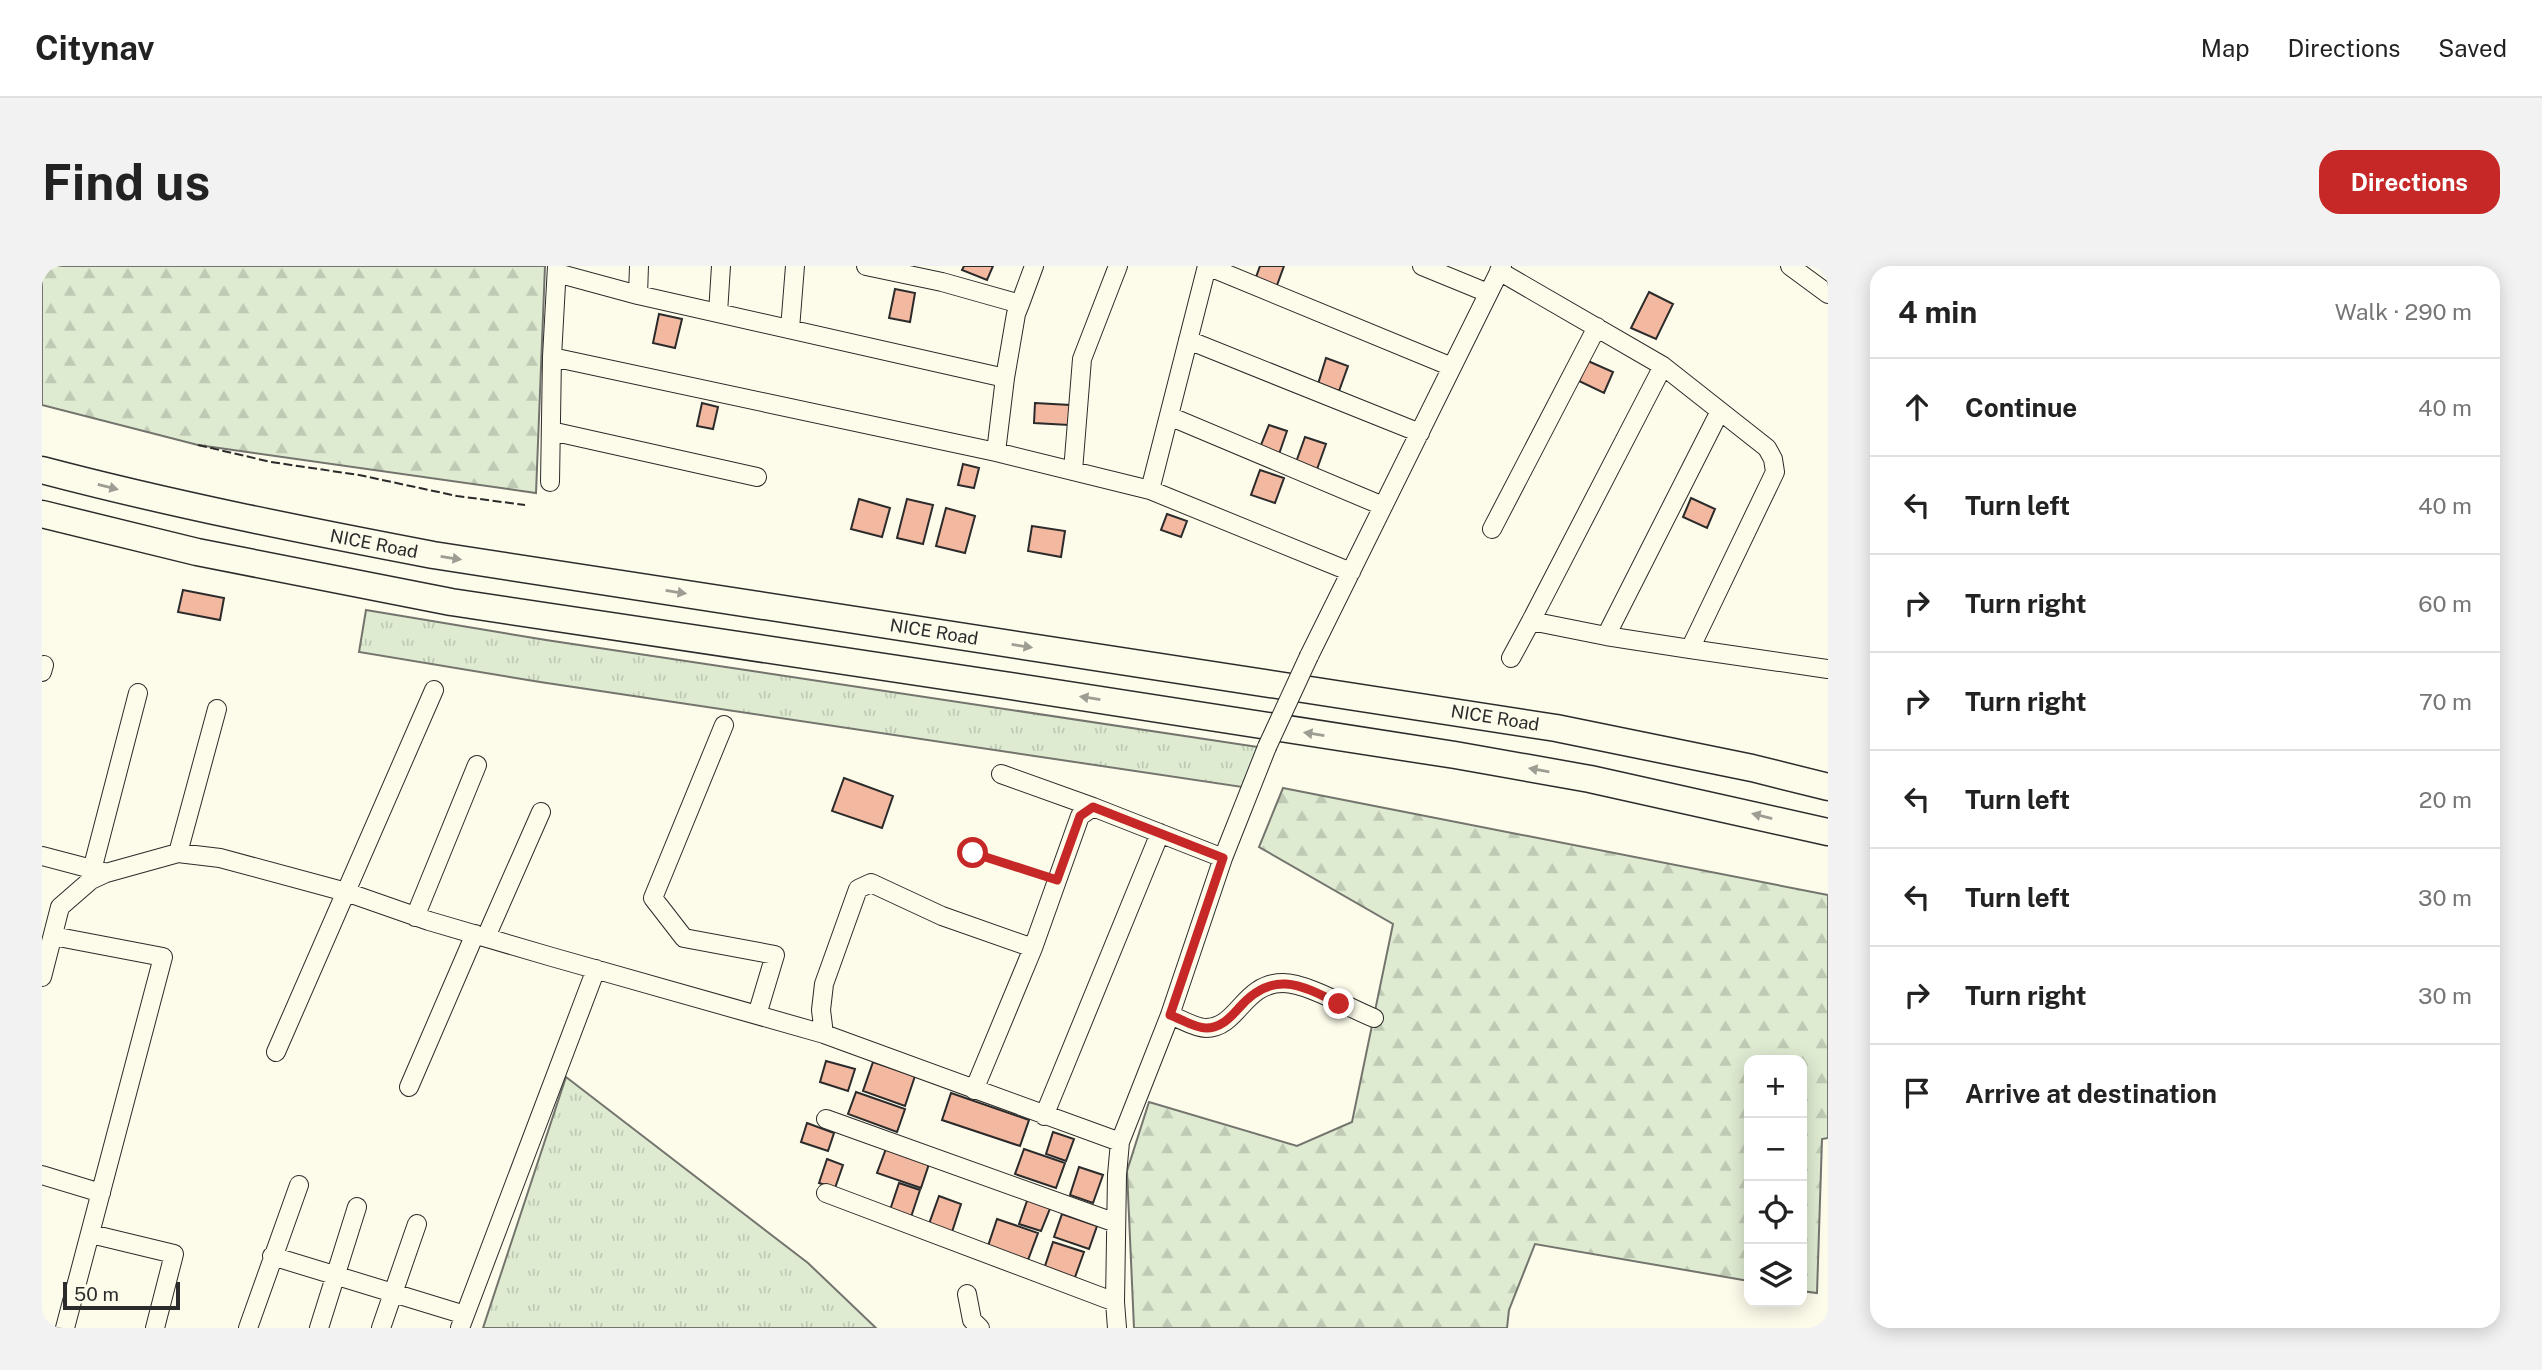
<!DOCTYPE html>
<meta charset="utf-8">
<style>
:root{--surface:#fff;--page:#f2f2f2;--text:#222;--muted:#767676;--line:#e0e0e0;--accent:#c62828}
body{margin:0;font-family:"Public Sans",sans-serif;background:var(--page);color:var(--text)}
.controls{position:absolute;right:21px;bottom:21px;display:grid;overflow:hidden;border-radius:14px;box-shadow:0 4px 18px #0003}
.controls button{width:63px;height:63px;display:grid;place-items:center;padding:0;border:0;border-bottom:2px solid var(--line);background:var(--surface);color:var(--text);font:35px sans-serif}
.scale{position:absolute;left:21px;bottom:18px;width:117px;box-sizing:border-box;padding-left:7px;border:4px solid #2b2b2b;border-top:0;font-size:19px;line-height:24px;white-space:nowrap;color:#2b2b2b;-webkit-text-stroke:5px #fdfbea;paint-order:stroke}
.stop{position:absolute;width:21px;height:21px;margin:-16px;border:5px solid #c62828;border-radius:50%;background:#fff}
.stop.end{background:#c62828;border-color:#fff;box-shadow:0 2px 7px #0008}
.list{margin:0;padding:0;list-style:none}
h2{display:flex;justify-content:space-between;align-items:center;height:91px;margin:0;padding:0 28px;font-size:30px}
h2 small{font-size:23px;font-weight:400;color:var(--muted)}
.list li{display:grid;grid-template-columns:46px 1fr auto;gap:21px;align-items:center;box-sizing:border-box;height:98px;padding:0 28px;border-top:2px solid var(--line)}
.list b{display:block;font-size:26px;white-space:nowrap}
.list em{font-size:23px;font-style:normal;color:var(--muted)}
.icon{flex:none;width:38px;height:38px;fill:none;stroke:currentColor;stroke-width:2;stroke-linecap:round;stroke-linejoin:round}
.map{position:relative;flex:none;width:1786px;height:1062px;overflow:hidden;border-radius:21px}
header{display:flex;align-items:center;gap:42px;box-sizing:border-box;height:98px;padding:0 35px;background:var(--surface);border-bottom:2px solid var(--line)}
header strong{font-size:33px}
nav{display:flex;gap:38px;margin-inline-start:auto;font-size:24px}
.intro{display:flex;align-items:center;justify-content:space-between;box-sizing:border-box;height:168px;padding:0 42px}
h1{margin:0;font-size:49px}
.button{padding:18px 32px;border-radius:21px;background:var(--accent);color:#fff;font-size:24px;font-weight:700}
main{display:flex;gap:42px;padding:0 42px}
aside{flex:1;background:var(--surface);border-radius:21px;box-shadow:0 4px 18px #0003}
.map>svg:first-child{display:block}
</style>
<header>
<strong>Citynav</strong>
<nav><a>Map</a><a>Directions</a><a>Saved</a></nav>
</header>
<div class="intro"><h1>Find us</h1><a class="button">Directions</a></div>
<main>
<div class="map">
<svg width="1786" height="1062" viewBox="0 0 1786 1062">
<defs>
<pattern id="grass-tufts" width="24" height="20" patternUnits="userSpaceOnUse" patternTransform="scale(1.75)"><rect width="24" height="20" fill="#deebd1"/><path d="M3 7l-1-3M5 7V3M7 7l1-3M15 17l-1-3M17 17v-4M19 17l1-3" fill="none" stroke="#bfcab4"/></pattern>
<pattern id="forest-firs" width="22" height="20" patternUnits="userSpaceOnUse" patternTransform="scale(1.75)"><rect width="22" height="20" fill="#deebd1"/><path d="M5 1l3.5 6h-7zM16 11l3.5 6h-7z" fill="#bfcab4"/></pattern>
</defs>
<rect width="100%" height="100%" fill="#fdfbea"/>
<path fill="url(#grass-tufts)" stroke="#74746e" stroke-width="2" d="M324 344 504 374 1216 481 1200 521 498 416 317 386Z
M524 811 766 997 834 1062H441Z"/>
<path fill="url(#forest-firs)" stroke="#74746e" stroke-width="2" d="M0 0H503L494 227 156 179 0 139Z
M1241 522 1786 629V872L1780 873 1775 1027 1760 1025V794H1707V1015L1493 978 1467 1044 1465 1062H1092L1085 905 1107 836 1255 880 1310 856 1351 658 1217 581Z"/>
<path fill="#f2b8a0" stroke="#2b2b2b" stroke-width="2" d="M922 0H951L945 14 920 4Z
M1218 0H1242L1234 22 1213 14Z
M853 23 873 27 868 56 847 52Z
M1607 26 1631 38 1614 73 1589 62Z
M617 48 640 53 633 82 611 77Z
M1284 92 1306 100 1297 125 1276 118Z
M1546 95 1571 106 1562 127 1537 115Z
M660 137 676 141 671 163 655 160Z
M993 137 1028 139 1027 159 992 157Z
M1227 159 1245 165 1236 191 1217 184Z
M1263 171 1284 178 1274 206 1253 199Z
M921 198 937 202 932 222 916 219Z
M1218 204 1242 212 1233 237 1209 229Z
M1649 232 1673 243 1665 262 1641 251Z
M817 233 848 242 840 271 809 263Z
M865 233 891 239 881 278 855 272Z
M904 242 933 250 923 287 894 280Z
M1125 248 1145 255 1139 271 1119 264Z
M990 260 1023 265 1019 291 986 285Z
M141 324 182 332 178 354 136 346Z
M802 512 851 530 840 562 790 545Z
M784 795 813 803 806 825 778 816Z
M831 796 873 810 863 840 821 825Z
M814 826 863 843 855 866 806 848Z
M909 827 987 854 978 880 900 854Z
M765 857 792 867 786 885 759 876Z
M1011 866 1032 873 1024 895 1004 888Z
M845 880 888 895 879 922 835 907Z
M982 883 1023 897 1014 922 973 908Z
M785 893 801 899 793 922 777 917Z
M1037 901 1061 909 1051 937 1028 929Z
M857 917 878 924 869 951 848 944Z
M897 930 919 938 910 966 887 958Z
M986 932 1009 940 999 965 977 958Z
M1020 948 1055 960 1047 983 1012 971Z
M955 953 996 967 986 994 946 980Z
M1011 976 1042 986 1032 1014 1002 1003Z"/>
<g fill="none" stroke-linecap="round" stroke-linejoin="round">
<defs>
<path id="minor" d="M515 0 510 91 954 186 1108 224 1309 306
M824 0 900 16 978 38 974 48 963 112
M1165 0 1410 101
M1380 0 1446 27
M1748 0 1786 28
M1457 5 1621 100 1725 182 1731 193 1733 206 1648 383 1786 403
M515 7 596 29 597 0
M596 29 963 112 954 186
M978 38 992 0
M676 47 679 0
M748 63 753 0
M1146 74 1378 167
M1621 100 1489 355 1564 370 1648 383
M1127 150 1341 240
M509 165 715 211
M1031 205 1040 93 1076 0
M508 216 510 91
M1108 224 1165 0
M1450 263 1555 61
M1564 370 1678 145
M1267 390 1460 0
M1469 392 1489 355
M0 406 2 399
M682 459 611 632 642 672 733 689 715 749
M959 508 1051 541
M136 587 175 443
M0 590 61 606
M50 604 96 427
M373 651 435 499
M11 670 121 691 23 1062
M444 671 499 546
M0 711 18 641 49 614 64 607 136 587 178 592 304 626 387 655 510 691 782 768 1078 876
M1128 749C1139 753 1153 762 1164 762 1196 762 1201 717 1241 717 1265 717 1307 742 1332 752
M782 768 779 744 782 718 816 623 829 617 900 650 991 682 1038 550 1051 541 1181 592
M234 786 392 424
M367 821 433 668
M932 824 991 682
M1002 850 1118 567
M784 853 1074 957
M0 909 59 927
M784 927 1073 1036
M49 968 132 988 113 1062
M230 990 423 1049
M925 1028 930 1054 938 1062
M206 1062 257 919
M277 1062 315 941
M339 1062 375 958
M418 1062 554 703
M1075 1062 1073 1036 1075 909 1078 876 1128 749 1181 592 1225 481"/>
<path id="highway" d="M0 204C129 238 260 264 391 289L1514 462 1710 502 1786 521
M0 248 155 286 409 336 962 419 1413 489 1548 513 1786 566"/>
</defs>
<use href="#minor" stroke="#2b2b2b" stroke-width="20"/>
<use href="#highway" stroke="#2b2b2b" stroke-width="29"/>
<path stroke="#6a6964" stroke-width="2.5" stroke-dasharray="5 3.5" stroke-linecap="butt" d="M931 587 999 609"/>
<use href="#minor" stroke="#fdfbea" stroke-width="18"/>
<use href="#highway" stroke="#fdfbea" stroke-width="26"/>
<defs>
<path id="minor-bridge" d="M1225 481 1267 390"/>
</defs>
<use href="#minor-bridge" stroke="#2b2b2b" stroke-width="20" stroke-linecap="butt"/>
<use href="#minor-bridge" stroke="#fdfbea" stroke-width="18"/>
<path stroke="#2b2b2b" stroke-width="2" stroke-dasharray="9 3.5" stroke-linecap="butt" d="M156 179 229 196 317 209 415 230 483 239"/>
</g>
<defs><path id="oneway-solid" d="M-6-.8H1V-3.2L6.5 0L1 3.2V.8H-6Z" transform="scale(1.75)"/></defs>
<g fill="#9e9d94">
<use href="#oneway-solid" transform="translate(66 221) rotate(14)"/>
<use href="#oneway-solid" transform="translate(409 292) rotate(9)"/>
<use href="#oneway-solid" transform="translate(634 326) rotate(9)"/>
<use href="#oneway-solid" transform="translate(980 380) rotate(9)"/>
<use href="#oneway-solid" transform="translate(1048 432) rotate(-171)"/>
<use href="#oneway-solid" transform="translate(1272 468) rotate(-171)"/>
<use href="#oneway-solid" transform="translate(1497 504) rotate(-170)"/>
<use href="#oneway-solid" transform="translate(1720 550) rotate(-166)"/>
</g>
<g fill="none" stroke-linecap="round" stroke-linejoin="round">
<path stroke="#c62828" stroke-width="9" d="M931 587 1015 614 1038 550 1051 541 1181 592 1128 749C1139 753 1153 762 1164 762 1178 762 1187 753 1196 743 1229 704 1257 717 1297 738"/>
</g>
<g text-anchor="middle" stroke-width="5" stroke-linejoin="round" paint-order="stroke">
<g font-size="18" fill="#2b2b2b" stroke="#fdfbea">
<text transform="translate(332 278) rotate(11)" y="6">NICE Road</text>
<text transform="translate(892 366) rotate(9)" y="6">NICE Road</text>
<text transform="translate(1453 452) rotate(9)" y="6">NICE Road</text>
</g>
</g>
</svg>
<div class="controls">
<button>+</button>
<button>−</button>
<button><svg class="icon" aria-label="locate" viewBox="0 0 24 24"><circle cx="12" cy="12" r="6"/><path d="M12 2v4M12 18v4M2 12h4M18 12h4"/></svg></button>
<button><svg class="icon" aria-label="layers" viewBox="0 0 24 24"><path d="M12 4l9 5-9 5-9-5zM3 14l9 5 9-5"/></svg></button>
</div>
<div class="scale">50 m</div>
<div class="stop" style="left:931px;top:587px"></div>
<div class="stop end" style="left:1297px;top:738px"></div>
</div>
<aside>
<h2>4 min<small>Walk · 290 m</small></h2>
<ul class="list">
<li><svg class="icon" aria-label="ahead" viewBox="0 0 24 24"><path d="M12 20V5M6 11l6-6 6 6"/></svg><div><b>Continue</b></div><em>40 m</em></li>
<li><svg class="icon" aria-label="left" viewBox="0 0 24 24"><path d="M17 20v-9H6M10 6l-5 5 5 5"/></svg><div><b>Turn left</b></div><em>40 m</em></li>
<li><svg class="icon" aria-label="right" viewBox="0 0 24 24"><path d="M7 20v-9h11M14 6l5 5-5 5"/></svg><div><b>Turn right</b></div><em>60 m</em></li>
<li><svg class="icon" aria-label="right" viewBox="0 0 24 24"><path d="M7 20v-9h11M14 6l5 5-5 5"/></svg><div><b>Turn right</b></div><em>70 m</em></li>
<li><svg class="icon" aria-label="left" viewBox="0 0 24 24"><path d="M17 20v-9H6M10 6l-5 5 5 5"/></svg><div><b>Turn left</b></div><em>20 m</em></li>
<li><svg class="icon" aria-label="left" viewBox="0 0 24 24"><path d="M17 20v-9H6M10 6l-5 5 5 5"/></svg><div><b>Turn left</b></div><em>30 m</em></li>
<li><svg class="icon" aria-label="right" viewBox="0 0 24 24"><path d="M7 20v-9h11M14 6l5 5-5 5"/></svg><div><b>Turn right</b></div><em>30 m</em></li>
<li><svg class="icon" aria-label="arrive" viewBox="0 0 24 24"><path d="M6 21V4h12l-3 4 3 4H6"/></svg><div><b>Arrive at destination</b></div></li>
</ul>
</aside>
</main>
